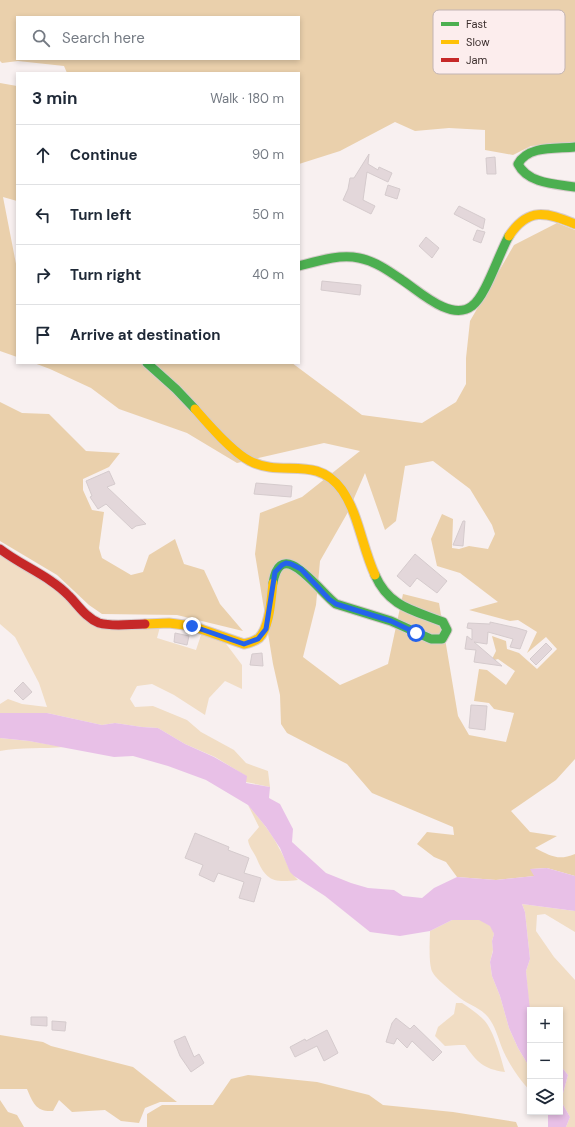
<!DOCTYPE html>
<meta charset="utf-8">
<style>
:root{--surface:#fff;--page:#f2f2f3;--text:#1f2937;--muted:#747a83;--line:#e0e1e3}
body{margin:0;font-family:"DM Sans",sans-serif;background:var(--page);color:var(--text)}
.controls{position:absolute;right:12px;bottom:12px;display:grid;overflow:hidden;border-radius:0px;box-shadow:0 2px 6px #0003}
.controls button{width:36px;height:36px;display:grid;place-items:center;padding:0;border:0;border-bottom:1px solid var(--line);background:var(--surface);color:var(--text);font:20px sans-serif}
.stop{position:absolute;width:12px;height:12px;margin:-9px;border:3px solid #2563eb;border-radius:50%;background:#fff}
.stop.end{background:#2563eb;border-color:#fff;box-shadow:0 1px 4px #0008}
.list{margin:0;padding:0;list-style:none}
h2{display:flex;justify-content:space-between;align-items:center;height:52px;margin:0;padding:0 16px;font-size:17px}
h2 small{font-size:13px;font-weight:400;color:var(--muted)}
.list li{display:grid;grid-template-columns:26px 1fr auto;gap:12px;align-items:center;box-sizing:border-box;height:60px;padding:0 16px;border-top:1px solid var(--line)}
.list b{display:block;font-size:15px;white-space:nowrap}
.list em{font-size:13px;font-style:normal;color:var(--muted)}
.icon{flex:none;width:22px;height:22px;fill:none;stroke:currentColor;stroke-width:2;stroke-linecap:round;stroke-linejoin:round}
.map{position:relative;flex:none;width:575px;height:1127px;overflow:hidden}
.search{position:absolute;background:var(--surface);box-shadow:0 2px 6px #0003;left:16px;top:16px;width:284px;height:44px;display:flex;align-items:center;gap:10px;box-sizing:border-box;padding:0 14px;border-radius:0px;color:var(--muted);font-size:15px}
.panel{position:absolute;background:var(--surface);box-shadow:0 2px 6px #0003;left:16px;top:72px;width:284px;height:292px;border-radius:0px}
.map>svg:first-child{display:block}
</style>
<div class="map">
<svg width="575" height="1127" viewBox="0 0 575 1127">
<rect width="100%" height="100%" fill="#f8f0f0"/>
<path fill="#f1ddc4" d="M0 554 61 594 93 625 161 623 157 638 196 650 203 629 224 641 242 665V689L225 681 209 698 205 715 174 695 152 684 137 686 130 699 135 707 153 706 187 720 201 732 234 750 246 763 268 771 270 787 246 782V776L215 757 185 744 158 728 142 727 115 723 102 725 47 713H0V704L8 699 22 704 47 707 39 683 15 637 0 624Z
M0 738 29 741 64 747C43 749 21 747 0 751Z
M248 805C259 818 271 832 279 848 286 859 288 871 298 880 273 883 266 881 256 857 253 851 249 847 248 840L259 827Z
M522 904 575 911V932L545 914 537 915 536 931 554 957 575 980V1127H566L570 1117 561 1101 568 1075 560 1065V1010H530L529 1007 526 971 530 959 525 912Z
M479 919 491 926 494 934 492 941 493 950 490 962 492 976 500 996 509 1028 518 1048 530 1068V1091C517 1076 510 1066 502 1048 498 1037 495 1026 488 1017 481 1008 469 1005 460 998 454 993 437 980 433 973 428 966 430 940 430 931L452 920Z
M456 1003H462C470 1008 478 1014 484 1020 494 1031 501 1058 505 1072 483 1069 477 1062 465 1045H459L445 1046 435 1036 438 1027 454 1014Z"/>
<path fill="#ead0ac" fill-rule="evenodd" d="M0 0H575V142L531 146 513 155 485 150V130L449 128 415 131 395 122 340 151 299 164V73H67L64 66 18 61 2 63 0 61ZM17 17H299V59H17Z
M0 83 17 86V201L3 197 17 269V357L0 351Z
M557 223 575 230V759L556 780 511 811 530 832 557 836 535 848C551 856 558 861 575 854V876L547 868 531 869 535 876 496 880 457 877 446 862 434 857 417 844 427 832 454 835 453 827 372 793 347 764 287 733 281 724 280 695 273 664 255 554 260 513 302 497 360 451 324 443 237 463 187 433 119 409 91 388 50 369 34 363H292L362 415 422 423 456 402 466 384V358L470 321 514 245ZM433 461 470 489 492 525 495 534 488 549 469 546 459 549 452 548 453 519 442 514 431 539 437 566 460 573 498 602 469 610 510 621 518 620 537 632 527 653 546 637 557 649 537 669 519 653 507 649 506 641 492 636 496 651 491 661 498 659 515 671 506 685 487 670 479 669 474 701 489 703 494 709 514 713 506 742 469 735 458 716 439 603 403 594 388 664 340 685 303 657 316 605 320 561 348 512 365 473 385 530 396 521 405 466Z
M0 402 22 413 49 414 86 451 120 453 109 467 83 479V490L92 510 104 512 99 548 102 558 131 575 143 572 149 555 175 539 184 564 204 570 220 604 243 631 177 615 102 614 89 605 57 575 0 541Z
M0 1035 43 1042 51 1046 133 1067 177 1102H160L145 1108 139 1123 121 1121 105 1110 72 1112 59 1100 53 1111C36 1112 33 1103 27 1089H0V1100L8 1112 17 1115 24 1127H0Z
M248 1075 317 1082 369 1095 383 1105 453 1112 516 1122 518 1127H147V1114L162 1105H213L231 1079Z"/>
<path fill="#e8c0e7" d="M0 713H47L102 725 115 723 142 727 158 728 185 744 214 757 247 776 246 783 270 787 269 798 280 804 293 829 292 842 326 873 351 883 368 888 394 890 403 896 422 898 434 888 457 877 496 880 534 876 530 869 547 868 575 876V911L522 904 525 912 530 959 526 971 530 1010V1068L518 1048 509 1028 500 996 492 976 490 962 493 951 492 941 494 934 490 926 479 920H452L430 931 400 936 370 932 325 896 294 876 290 872 280 848 266 827 248 805 206 780 168 766 133 756 114 757 29 741 0 738Z
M560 1065 568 1075 561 1101 570 1117 566 1127H548V1112H560Z"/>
<path fill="#e3d7da" stroke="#d5cbcd" d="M369 154 368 164 378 170 379 167 392 173 388 182 367 172 363 200 375 206 371 214 343 200 348 189 350 178H354Z
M495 157 496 174H487L486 158Z
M388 185 400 189 397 199 385 195Z
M459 206 485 219 483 229 454 214Z
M477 230 485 232 481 243 473 240Z
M426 237 439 248 432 258 419 246Z
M322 281 361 285 360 295 321 290Z
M109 471 115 484 107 487 146 524 136 526 132 529 106 504 98 509 90 497 92 496 86 481Z
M256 483 292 486 291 497 254 494Z
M463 521H465L463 546 453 545Z
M415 554 447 581 437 593 417 578 410 587 397 576Z
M490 622 517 628 527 631 520 649 510 647 513 639 488 632 487 644 474 642 502 666 474 662 476 650 465 649 467 636 472 640V629L467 628 468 623 490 624Z
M175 633 189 636 187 645 174 642Z
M546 643 552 649 536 665 530 659Z
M262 653 263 666 250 665 252 654Z
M23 682 32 692 23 700 14 691Z
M471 705 487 706 485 730 469 728Z
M195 833 229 847 228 850 249 858 244 873 261 878 254 902 239 898 244 882 218 873 214 882 199 875 203 865 185 858Z
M31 1017H47V1026L31 1025Z
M396 1018 410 1029 414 1025 442 1052 433 1061 412 1041 407 1048 397 1038 394 1044 386 1042 392 1023Z
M52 1021 66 1022 65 1031 52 1030Z
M327 1030 338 1053 324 1061 317 1046 295 1057 290 1047 305 1039 306 1041Z
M185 1036 194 1057 199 1054 204 1063 191 1072 180 1056 174 1041Z"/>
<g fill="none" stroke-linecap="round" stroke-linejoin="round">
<defs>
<path id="fast" d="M575 147C557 149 528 145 518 164 528 184 556 184 575 187
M299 266C318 261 339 254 359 258 375 261 389 271 402 280 419 291 451 322 472 306 486 296 499 253 509 236
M147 363 176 389 195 409
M273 583C281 534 320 593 336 604L391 621 431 639H442L447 630 443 622C413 610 389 607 375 575"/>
<path id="slow" d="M509 236C528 207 546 212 575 224
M195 409C208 424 232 452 250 461 282 478 316 454 342 490 359 515 362 547 375 575
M145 624 169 623 192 626 244 644C249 643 255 641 259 638 270 627 271 599 273 583"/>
<path id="jam" d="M0 549C22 566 50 576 69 596 78 605 86 618 99 623 113 627 130 624 145 624"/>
</defs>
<use href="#fast" stroke="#d6cbcb" stroke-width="11"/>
<use href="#slow" stroke="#d6cbcb" stroke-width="11"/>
<use href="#jam" stroke="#d6cbcb" stroke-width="11"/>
<use href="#fast" stroke="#4caf50" stroke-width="9"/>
<use href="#slow" stroke="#ffc107" stroke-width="9"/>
<use href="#jam" stroke="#c62828" stroke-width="9"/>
</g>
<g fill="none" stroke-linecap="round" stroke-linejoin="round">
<path stroke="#2563eb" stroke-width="5" d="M192 626 244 644 258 639 266 629 275 572 282 565 286 563 291 564 301 569 329 599 336 604 391 621 416 633"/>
</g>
<rect x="433" y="10" width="132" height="64" rx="6" fill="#fceded" stroke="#c2b4b4" stroke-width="1"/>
<rect x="441" y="22" width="18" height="4" fill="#4caf50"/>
<rect x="441" y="40" width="18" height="4" fill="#ffc107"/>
<rect x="441" y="58" width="18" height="4" fill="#c62828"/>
<g font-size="11" fill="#3c2f2e">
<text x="466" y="28">Fast</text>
<text x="466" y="46">Slow</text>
<text x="466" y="64">Jam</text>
</g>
</svg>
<div class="controls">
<button>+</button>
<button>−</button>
<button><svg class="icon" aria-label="layers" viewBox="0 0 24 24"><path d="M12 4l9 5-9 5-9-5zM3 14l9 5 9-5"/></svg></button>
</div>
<div class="stop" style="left:416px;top:633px"></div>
<div class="stop end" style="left:192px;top:626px"></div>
<div class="search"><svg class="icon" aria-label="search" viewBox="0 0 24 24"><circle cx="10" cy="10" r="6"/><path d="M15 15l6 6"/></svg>Search here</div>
<section class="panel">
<h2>3 min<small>Walk · 180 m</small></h2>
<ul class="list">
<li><svg class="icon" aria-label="ahead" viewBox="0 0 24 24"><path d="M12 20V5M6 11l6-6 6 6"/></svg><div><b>Continue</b></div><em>90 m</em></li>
<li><svg class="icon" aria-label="left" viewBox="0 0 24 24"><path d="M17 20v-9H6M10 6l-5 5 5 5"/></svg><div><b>Turn left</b></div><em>50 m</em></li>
<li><svg class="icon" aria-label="right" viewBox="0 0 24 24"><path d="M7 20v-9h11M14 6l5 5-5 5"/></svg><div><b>Turn right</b></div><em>40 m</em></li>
<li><svg class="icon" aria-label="arrive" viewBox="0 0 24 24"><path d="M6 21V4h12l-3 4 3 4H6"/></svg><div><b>Arrive at destination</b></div></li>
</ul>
</section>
</div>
